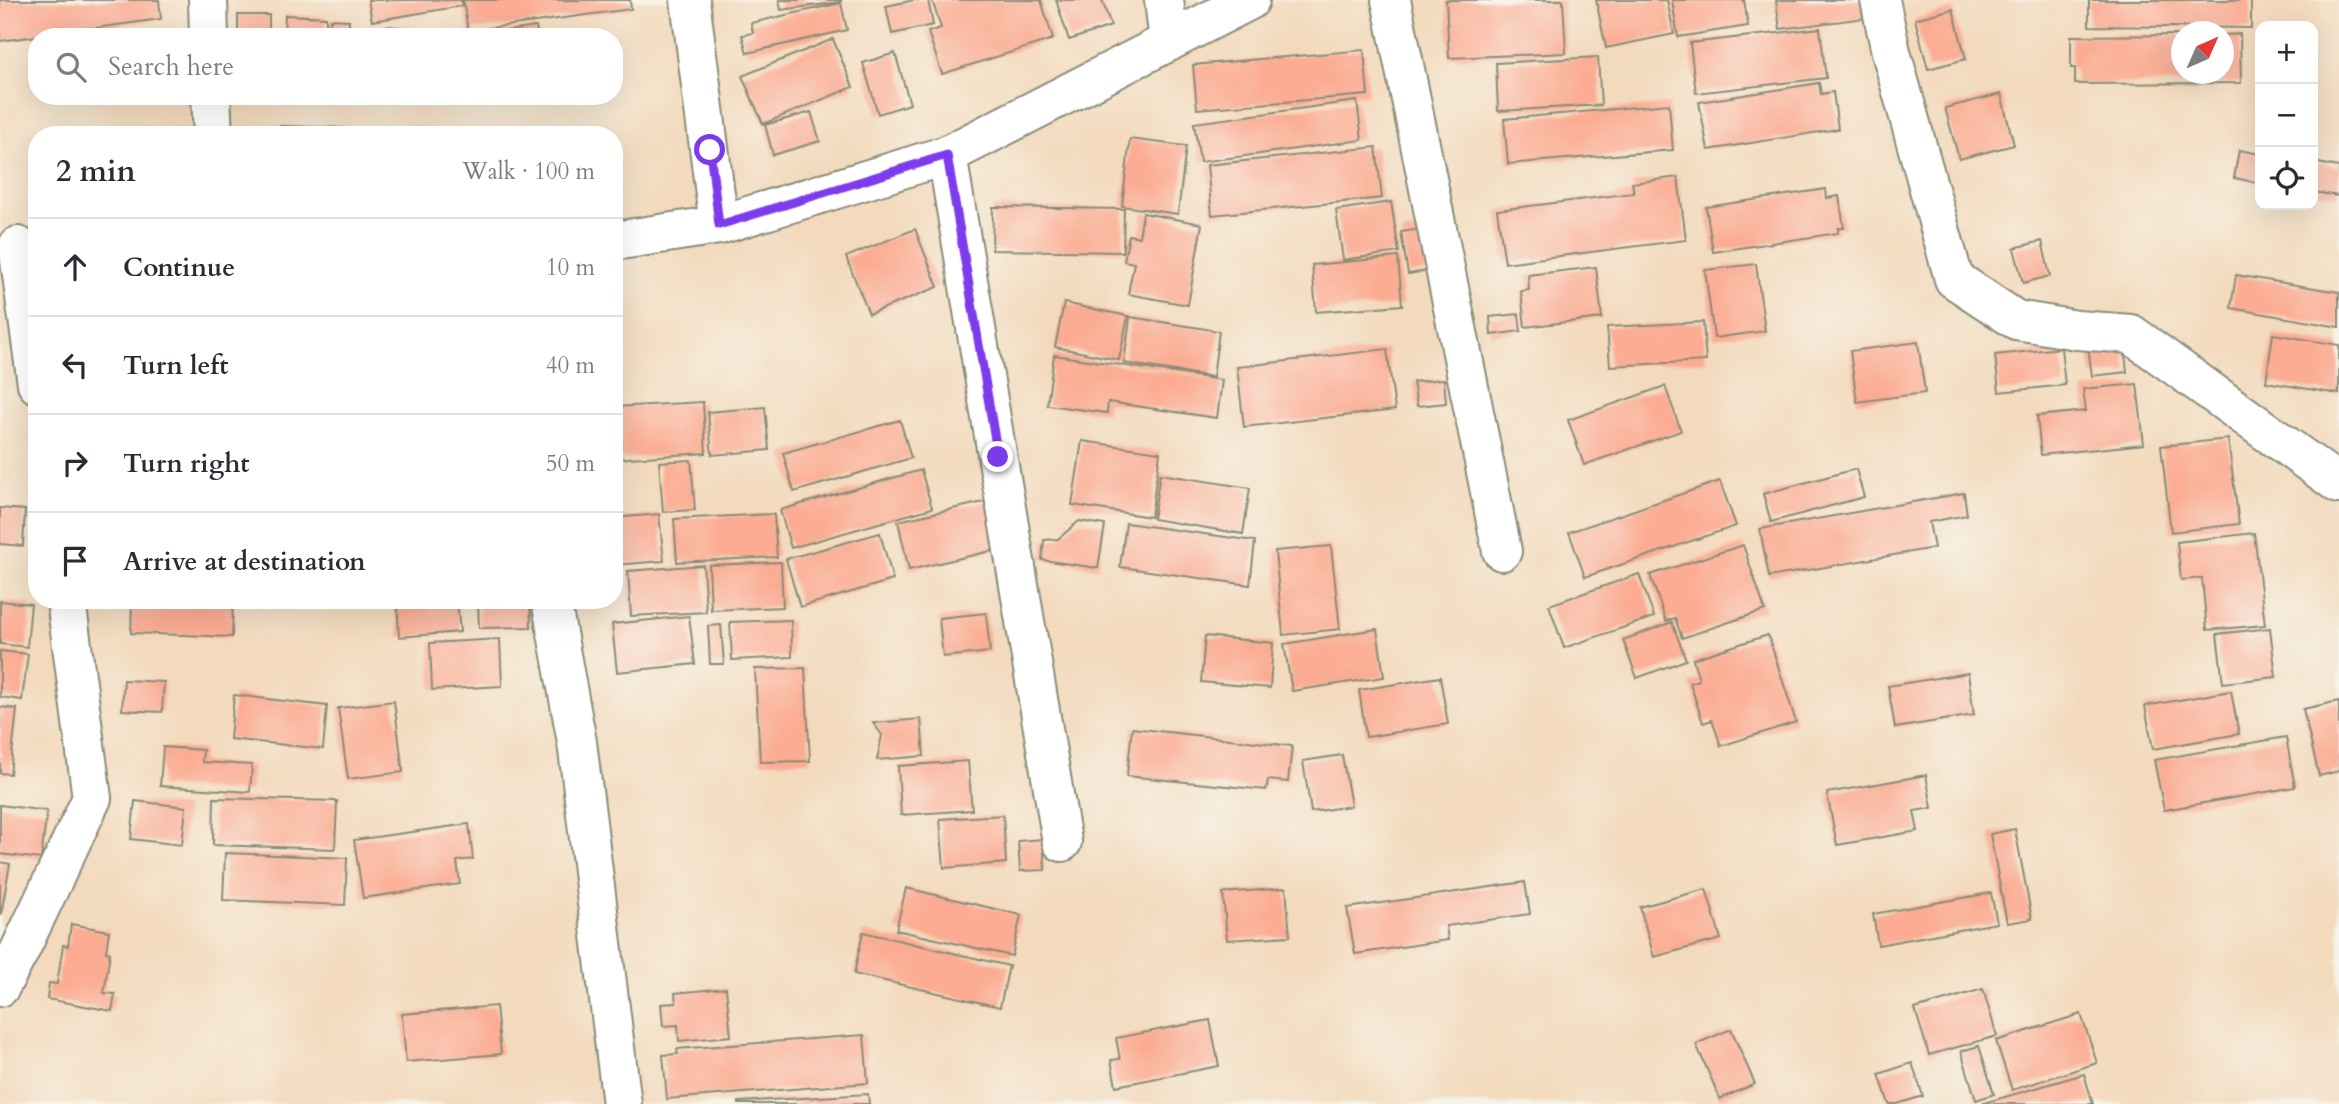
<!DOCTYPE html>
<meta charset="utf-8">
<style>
:root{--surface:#fff;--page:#f2f2f3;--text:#2b2b33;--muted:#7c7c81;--line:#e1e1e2}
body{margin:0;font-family:Cardo,serif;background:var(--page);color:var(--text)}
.controls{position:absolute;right:21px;top:21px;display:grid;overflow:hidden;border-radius:14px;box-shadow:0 7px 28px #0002}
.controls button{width:63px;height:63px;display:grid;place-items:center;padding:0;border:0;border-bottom:2px solid var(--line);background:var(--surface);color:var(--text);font:35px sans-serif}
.compass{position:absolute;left:2171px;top:21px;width:63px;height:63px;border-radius:50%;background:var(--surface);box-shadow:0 7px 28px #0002;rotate:45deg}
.stop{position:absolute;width:21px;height:21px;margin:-16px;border:5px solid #7c3aed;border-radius:50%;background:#fff}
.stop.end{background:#7c3aed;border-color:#fff;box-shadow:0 2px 7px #0008}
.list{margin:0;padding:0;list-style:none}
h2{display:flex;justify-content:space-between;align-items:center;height:91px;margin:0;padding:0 28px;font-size:30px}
h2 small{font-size:23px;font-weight:400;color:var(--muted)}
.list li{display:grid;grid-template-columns:46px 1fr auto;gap:21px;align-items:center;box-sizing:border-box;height:98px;padding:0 28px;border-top:2px solid var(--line)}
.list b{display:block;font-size:26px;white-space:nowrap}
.list em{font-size:23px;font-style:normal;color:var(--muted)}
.icon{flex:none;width:38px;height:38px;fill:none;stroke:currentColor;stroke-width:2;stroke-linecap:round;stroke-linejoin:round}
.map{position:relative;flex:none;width:2339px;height:1104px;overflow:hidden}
.search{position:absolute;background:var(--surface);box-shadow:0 7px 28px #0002;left:28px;top:28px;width:595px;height:77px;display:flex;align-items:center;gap:18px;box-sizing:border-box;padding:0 24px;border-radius:28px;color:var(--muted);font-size:26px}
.panel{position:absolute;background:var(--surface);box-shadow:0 7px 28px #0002;left:28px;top:126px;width:595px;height:483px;border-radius:28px}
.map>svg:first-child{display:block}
</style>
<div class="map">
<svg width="2339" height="1104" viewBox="0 0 2339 1104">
<rect width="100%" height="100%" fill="#f7f3e8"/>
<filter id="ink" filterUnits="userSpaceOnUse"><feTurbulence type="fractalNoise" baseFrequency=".0143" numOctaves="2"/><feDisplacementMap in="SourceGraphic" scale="14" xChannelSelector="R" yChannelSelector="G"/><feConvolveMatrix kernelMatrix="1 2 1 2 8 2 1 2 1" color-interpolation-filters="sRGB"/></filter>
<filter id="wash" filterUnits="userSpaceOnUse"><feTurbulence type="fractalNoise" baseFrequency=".00686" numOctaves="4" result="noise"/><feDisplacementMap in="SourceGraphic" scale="28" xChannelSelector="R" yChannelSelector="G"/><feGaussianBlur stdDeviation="1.57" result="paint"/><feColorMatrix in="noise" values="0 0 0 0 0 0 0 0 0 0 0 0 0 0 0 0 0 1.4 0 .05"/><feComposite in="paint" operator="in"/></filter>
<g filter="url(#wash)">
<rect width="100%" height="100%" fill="#f3dabd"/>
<g id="blocks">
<path fill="#fbac93" d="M0 0H159L161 19 0 41Z
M368 0H461L462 6 372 21Z
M463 0H630L631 9 468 31Z
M779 0H841V2L781 10Z
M914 0H928L933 25 892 34 886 6Z
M932 0H1041L1053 39 942 74 928 32 941 28Z
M1056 0H1102L1111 26 1069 40Z
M1446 0H1563L1566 53 1449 58Z
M1596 0H1667L1674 34 1606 48Z
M1672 0H1744L1748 26 1678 37Z
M1784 0H1864L1866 18 1780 29 1776 1Z
M2089 0H2251V28L2089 26Z
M841 3 847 30 747 53 742 35 753 33 751 23Z
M1953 9 1966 59 1928 69 1915 19Z
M238 15H269V37H238Z
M285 15 326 17V37H284Z
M330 19 349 20V37H329Z
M386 26 458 32V37H385Z
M536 27 538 37H478V35Z
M1820 28 1826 78 1696 93 1690 43Z
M2240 34 2241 83 2075 84V68H2071V36L2182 35V74H2224V35Z
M833 39 853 87 763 124 742 76Z
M1364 50 1368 95 1197 109 1193 65Z
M895 53 910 104 878 114 863 63Z
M1598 57 1601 105 1498 111 1496 63Z
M1819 83 1821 94 1833 92 1838 129 1708 150 1699 102Z
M2001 94 2014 145 1959 159 1945 108Z
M1357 101 1362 140 1200 162 1194 123Z
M1669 104 1673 150 1508 164 1504 119Z
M811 112 820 141 773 155 765 125Z
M279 126 344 128V135H278Z
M359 130H421V135H359Z
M1130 139 1186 146 1178 214 1122 206Z
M1376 147 1382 198 1212 215 1207 165Z
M2239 150 2260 154V183L2234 178Z
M2313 162 2339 167V196L2313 192Z
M1678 177 1686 240 1505 263 1497 210 1634 193 1632 183Z
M1826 189 1827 198 1839 196 1844 228H1838V233L1713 252 1706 207Z
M1391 202 1399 252 1343 260 1336 210Z
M993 207 1124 209 1123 252 992 250Z
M1143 213 1202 224 1188 305 1128 294 1134 263 1124 261 1129 235 1139 237Z
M1428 228 1434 270 1408 274 1401 232Z
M915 229 938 287 869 314 846 257Z
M2042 241 2050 276 2023 283 2014 248Z
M1398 257 1402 305 1316 312 1312 265Z
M1756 264 1765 331 1714 338 1705 270Z
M1596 267 1602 318 1525 327 1521 291 1529 290 1528 275Z
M2236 275 2339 292V327L2231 308Z
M1064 303 1128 316 1119 360 1055 347Z
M1519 314 1521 331 1491 335 1490 317Z
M1130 317 1219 331 1213 377 1124 363Z
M1703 322 1706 361 1610 366 1607 327Z
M2273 334 2339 345V394L2266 382Z
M1918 342 1925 393 1857 402 1850 351Z
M2124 343 2127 372 2092 376 2088 347Z
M2061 348 2065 385 1999 392 1995 355Z
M1387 349 1395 410 1244 427 1237 367Z
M1054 355 1222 380 1217 418 1108 402 1107 413 1047 405Z
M1444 379 1446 403 1417 406 1413 382Z
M2137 384 2144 444 2041 455 2037 416 2086 411 2083 389Z
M1665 386 1681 431 1584 465 1568 420Z
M703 402 706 453 614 459V407Z
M765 407 769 450 712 455 708 412Z
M900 420 911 458 794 492 783 453Z
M2228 439 2239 524 2171 532 2161 446Z
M1082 441 1160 452 1151 517 1072 505Z
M691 460 695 510 663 512 659 462Z
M1856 469 1864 497 1771 522 1763 494Z
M921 470 932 508 791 548 780 510Z
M1160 474 1250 488 1243 534 1153 519Z
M1720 481 1736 526 1585 577 1569 532Z
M1964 493 1967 515 1929 522 1934 548 1769 577 1760 529Z
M993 500 1004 548 909 570 898 521Z
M0 508 25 510 23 546 0 544Z
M659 514 664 561 614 565V518Z
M774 514 777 557 677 562 674 519Z
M1079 521 1105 525 1098 568 1042 560 1044 540 1058 539Z
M1126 523 1255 541 1250 585 1120 567Z
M880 533 893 580 800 607 786 559Z
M2254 533 2265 625 2207 630 2202 578 2181 580 2177 542Z
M1743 545 1765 610 1682 638 1675 618 1666 621 1650 575Z
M1331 546 1340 629 1283 635 1275 551Z
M781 562 783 607 711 610 709 565Z
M703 565 706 612 631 616 628 571Z
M1639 574 1654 617 1564 648 1549 605Z
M132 600H233L232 637 131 633Z
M397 600H457L460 632 399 637Z
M478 600H530L531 627 479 628Z
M0 601 31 604 27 647 0 644Z
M986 613 990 652 943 657 939 618Z
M689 616 695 664 617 672 612 624Z
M791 620 792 657 732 660 730 622Z
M1672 622 1686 660 1637 678 1623 640Z
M721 625 724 664H710L708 626Z
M2270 628 2276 677 2223 683 2217 634Z
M1377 629 1384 677 1292 691 1284 644Z
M1768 635 1796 722 1721 746 1712 720 1703 723 1690 683 1699 680 1693 659Z
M1205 636 1273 643 1270 688 1201 682Z
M500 639 502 686 432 690 430 643Z
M0 651 28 654 22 700 0 697Z
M805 668 810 761 760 762 755 669Z
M1968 673 1974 715 1895 728 1888 686Z
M1440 677 1448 724 1366 737 1359 690Z
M124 680 164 682 162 712 122 710Z
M2231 691 2239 734 2153 749 2145 706Z
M234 695 327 706 323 749 230 739Z
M394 701 403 772 348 779 338 708Z
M2339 701V771L2319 776 2303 709Z
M0 707 17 709 10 774 0 773Z
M921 719 924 756 877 760 882 735 873 723Z
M1132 728 1292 746 1288 782 1268 780 1266 790 1127 776Z
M2286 737 2295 787 2164 810 2154 760Z
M163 747 203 750 202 762 252 765 250 792 160 786Z
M1342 755 1351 806 1311 812 1303 761Z
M968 761 972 810 901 815 898 766Z
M1926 775 1932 808 1914 811 1918 831 1837 845 1827 793Z
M214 798 337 801 335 849 213 845Z
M135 801 186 807 182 845 131 839Z
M0 805 47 811 41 859 0 854Z
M1003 815 1006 863 944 868 940 819Z
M469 824 473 859 457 861 460 884 363 898 354 840Z
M2015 829 2032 919 2007 923 1990 834Z
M1043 839 1045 870 1020 871 1018 841Z
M225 853 347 858 345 905 223 900Z
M0 862 10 864 1 914H0Z
M1525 882 1530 914 1446 926 1448 940 1355 954 1347 908Z
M906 888 1021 915 1012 956 896 930Z
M1286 888 1290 936 1227 940 1223 893Z
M1706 889 1721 939 1654 957 1640 907Z
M1991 893 1997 923 1878 945 1873 914Z
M71 924 109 931 106 952 110 953 104 993 115 994 112 1011 47 999 49 983 57 984 63 945 68 946Z
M863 932 1009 966 1000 1007 854 974Z
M726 988 731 1036 679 1041 678 1025 663 1026 661 1004 676 1003 675 993Z
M1983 989 1997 1036 1929 1055 1915 1009Z
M496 1006 501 1054 406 1062 402 1014Z
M2081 1014 2097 1063 2012 1090 1996 1041Z
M1210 1020 1219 1066 1116 1086 1111 1060 1120 1059 1116 1038Z
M1731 1029 1755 1084 1720 1099 1696 1044Z
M864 1035 868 1083 667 1099 663 1055 678 1054 677 1049Z
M1979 1046 1994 1094 1976 1100 1961 1051Z
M1912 1063 1923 1096 1897 1104H1889L1879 1074Z
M2084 1074 2093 1104H1984V1103Z
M868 1094 869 1104H739V1102Z"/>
</g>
</g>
<g filter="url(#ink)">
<use href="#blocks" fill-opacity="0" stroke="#898c78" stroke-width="2"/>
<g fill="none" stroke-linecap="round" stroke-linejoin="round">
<defs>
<path id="minor" d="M208 0 209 37
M690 0 719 225
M1164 0 1169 42
M1391 0 1502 551
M1880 0 1891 52 1954 279 2016 320 2077 330 2131 334 2339 484
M211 96 213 135
M947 155 1062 842
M614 241 719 225 947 155 1250 0
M18 246 37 384
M551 600 577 742 622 1104
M0 987 20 950 92 798 66 600"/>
</defs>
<use href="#minor" stroke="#898c78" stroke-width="42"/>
<use href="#minor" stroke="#fff" stroke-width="38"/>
</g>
</g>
<g fill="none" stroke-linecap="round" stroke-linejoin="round" filter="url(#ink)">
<path stroke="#7c3aed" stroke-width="9" d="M710 150 719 225 947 155 998 457"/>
</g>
</svg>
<div class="controls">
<button>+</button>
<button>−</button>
<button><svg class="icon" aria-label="locate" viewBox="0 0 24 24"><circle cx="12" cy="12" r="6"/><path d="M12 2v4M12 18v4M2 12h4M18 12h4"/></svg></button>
</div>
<svg class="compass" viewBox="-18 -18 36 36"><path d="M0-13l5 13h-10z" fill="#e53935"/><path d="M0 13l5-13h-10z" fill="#7c7c81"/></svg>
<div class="stop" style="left:710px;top:150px"></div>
<div class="stop end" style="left:998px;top:457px"></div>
<div class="search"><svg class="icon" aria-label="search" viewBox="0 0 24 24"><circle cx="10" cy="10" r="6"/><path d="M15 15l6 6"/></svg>Search here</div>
<section class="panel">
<h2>2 min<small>Walk · 100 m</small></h2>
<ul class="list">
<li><svg class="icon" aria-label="ahead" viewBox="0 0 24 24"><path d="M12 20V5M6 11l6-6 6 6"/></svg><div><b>Continue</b></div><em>10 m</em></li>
<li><svg class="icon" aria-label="left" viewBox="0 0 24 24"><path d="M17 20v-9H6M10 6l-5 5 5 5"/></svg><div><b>Turn left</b></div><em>40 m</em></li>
<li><svg class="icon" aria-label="right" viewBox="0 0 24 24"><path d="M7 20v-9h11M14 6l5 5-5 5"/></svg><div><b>Turn right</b></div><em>50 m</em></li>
<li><svg class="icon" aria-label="arrive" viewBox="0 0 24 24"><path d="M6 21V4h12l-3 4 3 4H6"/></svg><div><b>Arrive at destination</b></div></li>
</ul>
</section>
</div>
